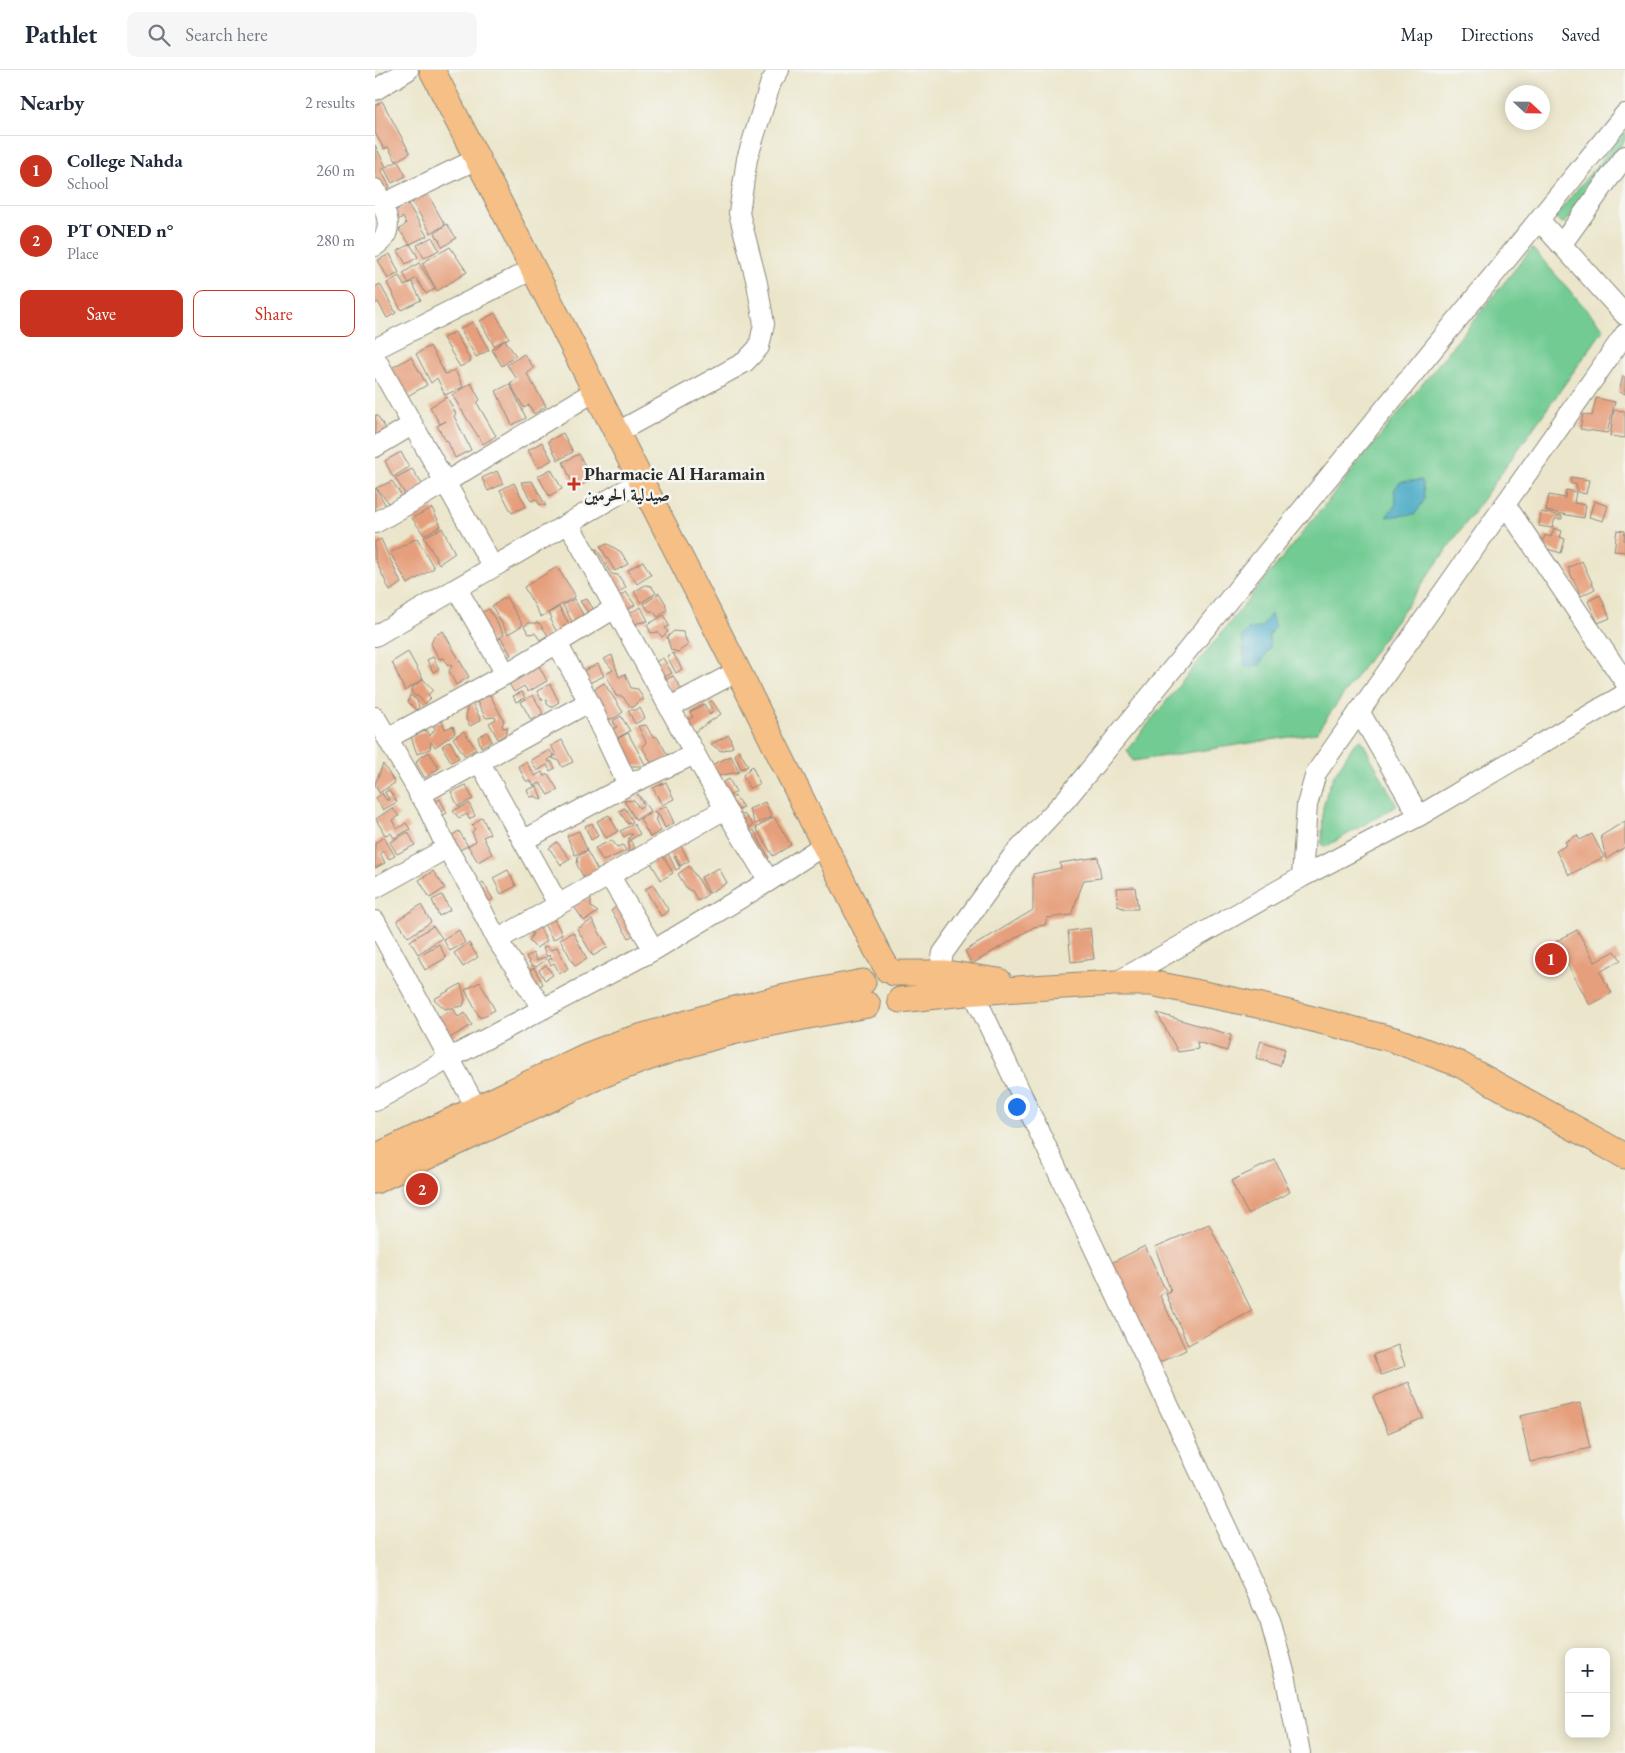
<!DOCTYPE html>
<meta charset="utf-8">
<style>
:root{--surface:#fff;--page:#f6f6f7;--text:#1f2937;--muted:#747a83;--line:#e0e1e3;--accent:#c8321e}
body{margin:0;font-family:"EB Garamond",Amiri,serif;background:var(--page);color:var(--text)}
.controls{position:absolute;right:15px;bottom:15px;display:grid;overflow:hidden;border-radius:10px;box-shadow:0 2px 12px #0003}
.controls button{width:45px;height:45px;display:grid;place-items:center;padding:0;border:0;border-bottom:1px solid var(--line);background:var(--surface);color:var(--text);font:25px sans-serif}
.compass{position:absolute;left:1130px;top:15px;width:45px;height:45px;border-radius:50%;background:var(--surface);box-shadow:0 2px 12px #0003;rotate:112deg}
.you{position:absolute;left:641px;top:1036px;width:18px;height:18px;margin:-12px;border:4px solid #fff;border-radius:50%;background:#1a73e8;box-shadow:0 0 0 8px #1a73e833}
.badge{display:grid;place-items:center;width:32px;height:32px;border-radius:50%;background:var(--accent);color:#fff;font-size:16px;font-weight:700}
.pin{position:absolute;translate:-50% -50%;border:2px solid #fff;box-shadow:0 1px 5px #0006}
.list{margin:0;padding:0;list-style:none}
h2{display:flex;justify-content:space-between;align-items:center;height:65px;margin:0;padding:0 20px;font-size:21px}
h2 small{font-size:16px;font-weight:400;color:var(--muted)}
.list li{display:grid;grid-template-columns:32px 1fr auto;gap:15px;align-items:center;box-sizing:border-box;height:70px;padding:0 20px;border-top:1px solid var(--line)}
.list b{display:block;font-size:19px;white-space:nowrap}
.list p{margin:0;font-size:16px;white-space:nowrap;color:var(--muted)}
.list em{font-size:16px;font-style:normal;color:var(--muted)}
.actions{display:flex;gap:10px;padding:15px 20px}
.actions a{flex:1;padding:11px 0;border:1px solid var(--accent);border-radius:10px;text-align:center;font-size:18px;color:var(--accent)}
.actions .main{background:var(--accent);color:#fff}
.icon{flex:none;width:28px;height:28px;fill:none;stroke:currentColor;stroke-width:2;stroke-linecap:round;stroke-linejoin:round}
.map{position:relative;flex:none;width:1250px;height:1683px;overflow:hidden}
header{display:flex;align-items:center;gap:30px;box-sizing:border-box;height:70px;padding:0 25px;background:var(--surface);border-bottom:1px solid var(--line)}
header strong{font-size:24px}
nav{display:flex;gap:28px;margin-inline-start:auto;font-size:18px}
.search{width:350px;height:45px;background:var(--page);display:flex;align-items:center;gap:12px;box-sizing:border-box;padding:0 18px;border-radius:10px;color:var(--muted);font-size:19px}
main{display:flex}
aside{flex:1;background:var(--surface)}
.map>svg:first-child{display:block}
</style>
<header>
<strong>Pathlet</strong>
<div class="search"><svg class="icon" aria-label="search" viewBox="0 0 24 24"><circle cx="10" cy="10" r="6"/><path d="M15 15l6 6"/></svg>Search here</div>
<nav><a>Map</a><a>Directions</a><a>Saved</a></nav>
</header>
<main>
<aside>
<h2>Nearby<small>2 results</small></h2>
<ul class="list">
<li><span class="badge">1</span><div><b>College Nahda</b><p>School</p></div><em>260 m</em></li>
<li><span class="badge">2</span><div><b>PT ONED n°</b><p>Place</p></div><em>280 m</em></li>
</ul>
<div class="actions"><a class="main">Save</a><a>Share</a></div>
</aside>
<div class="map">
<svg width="1250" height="1683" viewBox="0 0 1250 1683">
<rect width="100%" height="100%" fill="#f6f6f2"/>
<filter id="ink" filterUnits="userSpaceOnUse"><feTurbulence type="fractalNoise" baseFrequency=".02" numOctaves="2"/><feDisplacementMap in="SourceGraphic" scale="10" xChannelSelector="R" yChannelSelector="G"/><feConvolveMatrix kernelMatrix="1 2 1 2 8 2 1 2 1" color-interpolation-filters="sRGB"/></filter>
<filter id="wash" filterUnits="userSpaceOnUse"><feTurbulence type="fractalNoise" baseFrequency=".0096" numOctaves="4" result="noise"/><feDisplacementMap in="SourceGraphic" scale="20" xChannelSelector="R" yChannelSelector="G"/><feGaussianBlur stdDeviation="1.12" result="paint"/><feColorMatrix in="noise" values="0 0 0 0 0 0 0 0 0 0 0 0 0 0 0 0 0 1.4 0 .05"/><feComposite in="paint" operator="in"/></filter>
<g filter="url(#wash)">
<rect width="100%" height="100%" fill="#ebe6cb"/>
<path fill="#71cb92" stroke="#4e7b5e" d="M1250 61V70L1191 152 1186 153 1180 147 1182 144Z
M1157 178 1229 259 941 663 758 691 752 680Z
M986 669 1022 736 950 777 947 774 948 737 952 722 958 707 979 674Z"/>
<path fill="#43a7c3" stroke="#376977" d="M1047 410 1050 429 1040 444 1011 447 1021 434 1019 420 1025 412Z
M896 544 900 556 894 566 895 577 885 595 870 597 867 567 873 560 886 557Z"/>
<g id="blocks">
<path fill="#e69f7b" d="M7 31 35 83 21 91 13 77 9 79 0 63V36Z
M0 75 11 97 23 91 31 106 17 113 9 98 6 100 15 117 7 121 0 109Z
M52 123 70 155 56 163 37 132Z
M33 134 52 166 35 174 24 160 31 154 28 147 21 151 17 142Z
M72 154 81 168 68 177 60 163Z
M57 167 64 180 49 188 42 175Z
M35 174 43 187 31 194 23 181Z
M75 177 92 202 62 221 47 193Z
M15 184 24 203 13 209 3 190Z
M44 193 60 219 51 224 41 208 34 213 28 203Z
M24 206 29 216 37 212 46 230 26 240 12 213Z
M5 214 21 243 12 248 3 232 0 234V217Z
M120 243 134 268 119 276 105 251Z
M98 252 114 280 101 287 85 259Z
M80 262 96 291 85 297 68 268Z
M130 270 141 286 127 296 117 280Z
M55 276 70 304 80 300 88 317 70 325 62 308 56 313 41 284Z
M149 284 159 298 152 304 171 336 159 344 154 335 149 338 135 313 142 309 132 295Z
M36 287 52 315 27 329 11 301Z
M1248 306 1250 307V324L1244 322Z
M96 313 105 330 102 333 121 366 108 374 77 325Z
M135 314 151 348 137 355 121 321Z
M72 327 81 344 79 346 96 380 80 388 72 370 71 371 62 356 71 351 65 354 55 337Z
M1221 328 1240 332 1232 363 1205 359 1208 344 1217 346Z
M1239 340 1250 341V368L1235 366Z
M2 345 13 362 0 370V346Z
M188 363 198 382 183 390 173 371Z
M167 372 177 390 163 398 153 380Z
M26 382 34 397 18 407 10 391Z
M204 384 217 410 200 418 188 392Z
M37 399 49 417 32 427 20 408Z
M176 399 187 419 174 426 163 406Z
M122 401 128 414 113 421 107 408Z
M1196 407 1214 410 1211 424 1202 422 1201 414H1196Z
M17 411 27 426 15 434 1 418Z
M157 411 171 436 164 434 161 429 156 431 146 412Z
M139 413 151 436 137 443 125 420Z
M1 418 11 436 0 443V419Z
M1191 420 1201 422 1199 433 1211 435 1209 448 1171 441 1174 425 1190 428Z
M1219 431 1233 436 1228 451 1214 447Z
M57 438 66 456 49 465 37 448Z
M1166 442 1187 446V449H1180L1177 458 1164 456Z
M67 458 80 483 64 494 49 467Z
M1179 458 1187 461 1185 467 1190 469 1186 483 1166 477 1170 465 1176 467Z
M1242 460 1250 461 1249 470H1250V482L1239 481Z
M42 468 59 498 33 514 15 483Z
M6 469 26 513 15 521 0 489V472Z
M233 474 246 482 253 494 240 501 225 476Z
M222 479 236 504 243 505 251 517 242 524 213 484Z
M268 491 276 505 262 514 253 500Z
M1207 491 1220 519 1206 526 1193 498Z
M182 497 199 523V527L166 547 149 517Z
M270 515 276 516 281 523 266 533 259 522Z
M251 522 260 535 250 541 241 528Z
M284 523 291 534 290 536 292 540 283 547 278 541H274L269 534Z
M1225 525 1235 548 1223 553 1213 531Z
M131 527 148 555 133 564 117 536Z
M199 529 209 546 198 553 188 535Z
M212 529 219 540 214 544 205 531Z
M184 537 194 554 182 562 175 550 177 548 174 543Z
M266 537 273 551 262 553 258 559 251 545Z
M114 539 129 565 116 572 102 545Z
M289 545 294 556 290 558 293 562 287 567 283 562 276 563 272 555Z
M154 553H164L173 565 165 570 160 563 154 564 149 556Z
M68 561 94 607 81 615 74 601 77 595H73L69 588 64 589 56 574 59 566Z
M299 561 308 562 313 575 303 582 296 580 292 567Z
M126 568 136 585 126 591 116 574Z
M33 582 48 609 30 621 17 592Z
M298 583 307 599 301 603 292 586Z
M237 585 244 607 250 604 256 618 263 619 269 630H265L257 638 247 626H241L231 604 238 600 229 589Z
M58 587 64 599 58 602 52 590Z
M288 588 297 603 285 610 276 594Z
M163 594 172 611 153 622 149 616 139 622 133 612Z
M223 594 229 606 212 614 206 602Z
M298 606 308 621 297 627 290 610Z
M48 609 58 620 53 625 56 628 50 634 43 626H40L36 622 38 617Z
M229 613 248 642 240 648 229 650 217 627 221 618Z
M175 614 184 632 176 637 172 634V630L166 629 162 621Z
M147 622 150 628 141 632 138 626Z
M35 625 42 630 44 637 41 640 33 632Z
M115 625 129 651 127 656 128 658 133 657 130 665 123 669 114 653 121 649 120 647 111 648 102 632Z
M158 625 168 643 156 650 146 632Z
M337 631 346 644 318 663 309 649H314L318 647 315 642 329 634 335 645 338 640 334 633Z
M97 633 106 650 95 656 91 649 92 636Z
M265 638 270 648 260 654 253 640H260Z
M246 646 255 661 240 669 235 660 242 657 238 651Z
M67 651 70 659 78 656 80 663 60 677 56 672 55 679 42 684 36 667 52 660 55 666 60 659 58 654Z
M271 655 277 666 282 667 294 687 278 696 267 677 271 672 263 656Z
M89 661 101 679 90 686 78 668Z
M112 662 117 671 106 677 103 667Z
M253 663 271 696H254L240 670Z
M354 665 358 677 346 681 336 674Z
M187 670 198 692 187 697 184 691 177 688 181 685 176 676Z
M75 671 84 688 76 692 67 676Z
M175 680 179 686 173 690 174 692 176 691 180 698 175 701 172 695 162 701 156 690Z
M364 680 373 696 366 699 360 685Z
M54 682 64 698 50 708 41 693 44 688Z
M356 686 364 702 337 707 332 697Z
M151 692 160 706 167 702 169 706 173 704 183 720 173 725 165 713 159 716 156 711H151L143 696Z
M8 694 20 713 4 723 0 714Z
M377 696 385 714 374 718 368 705Z
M354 709 361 722 351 728 344 715Z
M291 712 299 729 287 735 278 718Z
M91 715 98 729 83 736 76 722Z
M162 716 167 730 160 726 155 727 152 720Z
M14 720 22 732 8 740 1 728 7 723 11 730H14L10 722Z
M263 724 275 741 261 750 249 731 259 730 264 738 269 735 262 725Z
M360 726 368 737 358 743 351 732Z
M65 729 72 743 59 750 52 736Z
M390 732 397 747 380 754 374 739Z
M94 733 100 746 94 749 92 744 84 748 78 741Z
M291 736 299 753 290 758 282 740Z
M17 738 24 746 17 750 22 759 31 753 35 759 19 768 16 763 10 765 1 749Z
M250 738 258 752 253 754 244 741Z
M280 741 282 747 280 749 286 761 275 767 265 749Z
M369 744 378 755 370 761 362 749Z
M234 745 243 761 231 768 222 751Z
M107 747 115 764 108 767 117 784 103 792 93 776 101 771 97 762 100 759 97 756Z
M399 747 416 775 398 786 381 758Z
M1250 751V777L1231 789 1226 766Z
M217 753 223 766 216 770 210 756Z
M259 754 265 764 255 770 260 778 253 782 254 767 258 764H254L249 767 245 761Z
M379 760 394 788 386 793 371 765Z
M84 761 93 776 78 783 71 769Z
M204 761 212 780 200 785 192 766Z
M33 762 40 775 22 784 15 772Z
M1217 764 1229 787 1194 805 1181 781 1192 775 1190 772 1202 765 1205 770Z
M9 767 20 786 14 789 9 781 5 783 10 793 0 798V773Z
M237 770 242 777 248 775 251 781 228 791 220 778Z
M182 772 195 789 186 795 174 778Z
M306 776 314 791 305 796 301 786 299 787 305 798 301 800 293 783Z
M212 781 223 801 209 808 202 795 203 786Z
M288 786 298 803 286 810 276 793Z
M723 787 726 808 709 810 696 845 672 848 670 855 659 857 597 894 590 881 658 840V804L686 798 685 793Z
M314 796 333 824 323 831 317 821 312 819 303 804Z
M344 798 352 813 334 823 326 807Z
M133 800 141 816 126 824 118 808Z
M58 801 70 818 55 828 44 810Z
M108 812 118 829 107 837 96 819Z
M278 815 294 841 286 846 270 819Z
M760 817 763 839H750L743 836 742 818Z
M67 825 75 840 64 846 57 830Z
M212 828 216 829V837L223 842 209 851 198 835Z
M246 833 264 861 254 868 236 841Z
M46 835 56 852 33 867 22 850Z
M179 849 187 864 178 870 169 854Z
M217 850 233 877 218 886 202 859Z
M58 856 67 868 43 884 35 871Z
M164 856 172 871 161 878 154 871 158 863H151Z
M715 858 719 889 696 892 693 861Z
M84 860 90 873 75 881 68 869Z
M1202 860 1220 892 1240 881 1246 890 1225 902 1237 923 1215 935 1180 872Z
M198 862 212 889 200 896 185 869Z
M94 873 103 887 88 897 79 883Z
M64 874 71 888 50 900 43 886Z
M171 876 176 880 182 877 193 899 184 903 179 893 176 895 173 890 177 888 174 885 172 887 168 878Z
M158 883 162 891 169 887 171 890 161 897 156 895 151 887Z
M171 895 178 905 170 910 164 900Z
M159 898 168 914 158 920 151 902Z
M105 912 120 940 105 948 90 920Z
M86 914 90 930 88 936 70 939 59 929Z
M79 939 83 947 90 943 97 955 73 969 61 948Z
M782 943 856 965 852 981 822 972 823 979 803 982Z
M886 971 910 979 905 996 881 988Z
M900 1090 915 1122 873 1144 856 1111Z
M53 1112 57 1119 43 1126 38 1118Z
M834 1154 877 1241 813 1275 791 1224 796 1222 780 1177Z
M770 1176 791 1221 785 1226 811 1280 783 1293 736 1193Z
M1023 1275 1030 1296 1006 1305 998 1285Z
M1034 1312 1048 1348 1013 1363 998 1327Z
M1205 1333 1215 1378 1155 1392 1145 1346Z"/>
</g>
</g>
<g filter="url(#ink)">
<use href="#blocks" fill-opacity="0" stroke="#8b887b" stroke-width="1"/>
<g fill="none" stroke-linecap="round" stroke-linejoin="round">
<defs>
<path id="minor" d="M0 20 33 0
M0 119C10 139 23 161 0 176
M8 134 102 89
M1164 150 1250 245
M1186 175 1250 86
M0 279 158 199
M0 288 118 497
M241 363 370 292 384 277 389 254 382 213 364 143 372 89 396 12 404 0
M0 377 37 355
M1130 434 1250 612
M0 453 71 412 220 321
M194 454 350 739 394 811
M82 519 131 604
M0 566 266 411
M182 573 214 632 253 715
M295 637 363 601
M984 641 1044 746
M0 647 52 736 72 778 96 819 122 870 168 939
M13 668 131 604 240 538
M104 691 183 834
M44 725 214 632
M149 770 253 715 320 684
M234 805 279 880
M927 807 932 735 941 703 1250 264
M0 818 72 778
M0 851 102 1039
M122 870 350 739
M564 903 568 883 637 787 692 728 1250 44
M740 913 927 807 1044 746 1250 624
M598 922 895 1550 911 1609 925 1683
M0 1031 75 988 279 880 394 811 449 775"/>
<path id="major" d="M57 0 363 601 500 877 513 900
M519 903H571L624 911
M525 930 590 923 656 918 740 913H776L887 936 1020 970 1084 994 1250 1086
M0 1087 211 986 248 972 356 940 411 927 488 912
M0 1111 220 1008C265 990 311 974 358 962 403 951 448 943 493 935"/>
</defs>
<use href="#minor" stroke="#8b887b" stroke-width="22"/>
<use href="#major" stroke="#8b887b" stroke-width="27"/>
<use href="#minor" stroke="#fff" stroke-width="20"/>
<use href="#major" stroke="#f5bf86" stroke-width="25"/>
</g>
</g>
<path fill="#c8321e" stroke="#f6f6f2" stroke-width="2" d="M196.5 406.5h5v5h5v5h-5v5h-5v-5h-5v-5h5z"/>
<g text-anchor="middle" stroke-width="5" stroke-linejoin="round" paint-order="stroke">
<g font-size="18" font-weight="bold" fill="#2b2b2b" stroke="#f6f6f2" text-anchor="start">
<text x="209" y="410">Pharmacie Al Haramain<tspan x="209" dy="21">صيدلية الحرمين</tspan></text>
</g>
</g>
</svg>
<div class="controls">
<button>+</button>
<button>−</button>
</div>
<svg class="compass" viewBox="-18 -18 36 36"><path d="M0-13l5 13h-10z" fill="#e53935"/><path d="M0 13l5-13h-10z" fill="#747a83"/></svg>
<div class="you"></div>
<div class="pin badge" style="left:1176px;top:889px">1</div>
<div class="pin badge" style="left:47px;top:1119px">2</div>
</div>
</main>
